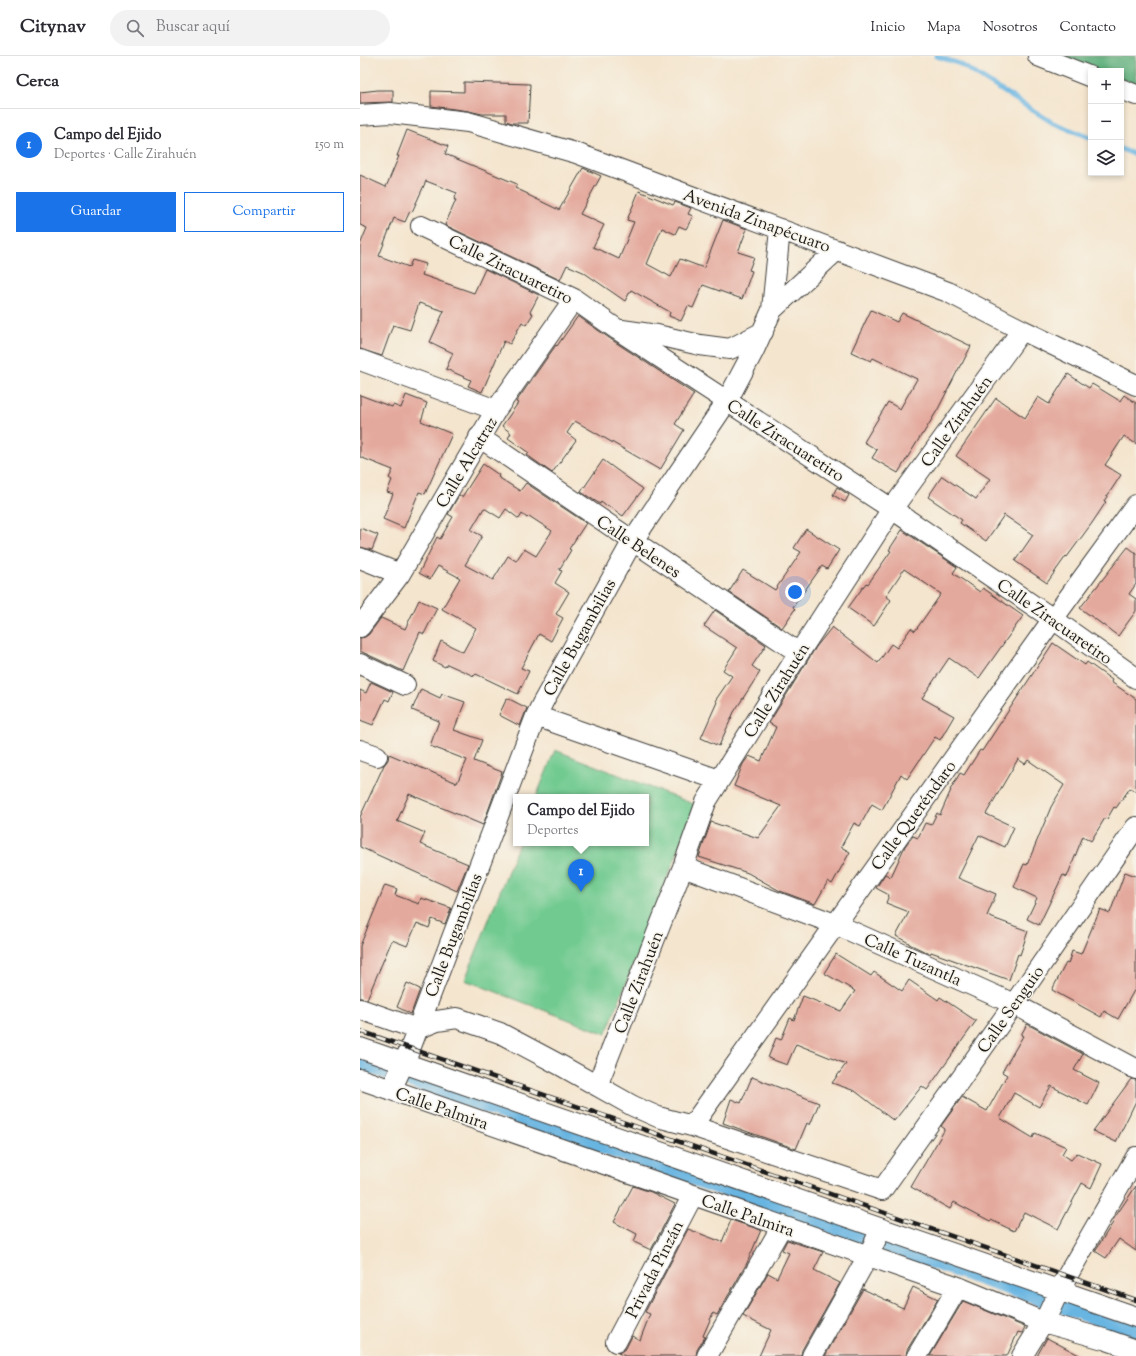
<!DOCTYPE html>
<html lang="es">
<meta charset="utf-8">
<style>
:root{--surface:#fff;--page:#f2f2f3;--text:#2b2b33;--muted:#7c7c81;--line:#e1e1e2;--accent:#1a73e8}
body{margin:0;font-family:"Sorts Mill Goudy",serif;background:var(--page);color:var(--text)}
.controls{position:absolute;right:12px;top:12px;display:grid;overflow:hidden;border-radius:0px;box-shadow:0 2px 6px #0003}
.controls button{width:36px;height:36px;display:grid;place-items:center;padding:0;border:0;border-bottom:1px solid var(--line);background:var(--surface);color:var(--text);font:20px sans-serif}
.you{position:absolute;left:435px;top:536px;width:14px;height:14px;margin:-10px;border:3px solid #fff;border-radius:50%;background:#1a73e8;box-shadow:0 0 0 6px #1a73e833}
.badge{display:grid;place-items:center;width:26px;height:26px;border-radius:50%;background:var(--accent);color:#fff;font-size:13px;font-weight:700}
.pin{position:absolute;translate:-50% -33px;filter:drop-shadow(0 1px 2px #0008)}
.pin::after{content:'';position:absolute;top:21px;width:14px;height:12px;background:inherit;clip-path:polygon(0 0,100% 0,50% 100%)}
.popup{position:absolute;left:153px;top:738px;width:136px;height:52px;box-sizing:border-box;display:grid;place-content:center;border-radius:0px;background:var(--surface);filter:drop-shadow(0 1px 3px #0005);font-size:13px;white-space:nowrap;color:var(--muted)}
.popup b{font-size:15px;color:var(--text)}
.popup::after{content:'';position:absolute;left:50%;top:100%;margin-left:-8px;border:8px solid transparent;border-top-color:var(--surface)}
.list{margin:0;padding:0;list-style:none}
h2{display:flex;justify-content:space-between;align-items:center;height:52px;margin:0;padding:0 16px;font-size:17px}
h2 small{font-size:13px;font-weight:400;color:var(--muted)}
.list li{display:grid;grid-template-columns:26px 1fr auto;gap:12px;align-items:center;box-sizing:border-box;height:72px;padding:0 16px;border-top:1px solid var(--line)}
.list b{display:block;font-size:15px;white-space:nowrap}
.list p{margin:0;font-size:13px;white-space:nowrap;color:var(--muted)}
.list em{font-size:13px;font-style:normal;color:var(--muted)}
.actions{display:flex;gap:8px;padding:12px 16px}
.actions a{flex:1;padding:9px 0;border:1px solid var(--accent);border-radius:0px;text-align:center;font-size:14px;color:var(--accent)}
.actions .main{background:var(--accent);color:#fff}
.icon{flex:none;width:22px;height:22px;fill:none;stroke:currentColor;stroke-width:2;stroke-linecap:round;stroke-linejoin:round}
.map{position:relative;flex:none;width:776px;height:1300px;overflow:hidden}
header{display:flex;align-items:center;gap:24px;box-sizing:border-box;height:56px;padding:0 20px;background:var(--surface);border-bottom:1px solid var(--line)}
header strong{font-size:19px}
nav{display:flex;gap:22px;margin-inline-start:auto;font-size:14px}
.search{width:280px;height:36px;background:var(--page);display:flex;align-items:center;gap:10px;box-sizing:border-box;padding:0 14px;border-radius:22px;color:var(--muted);font-size:15px}
main{display:flex}
aside{flex:1;background:var(--surface)}
.map>svg:first-child{display:block}
</style>
<header>
<strong>Citynav</strong>
<div class="search"><svg class="icon" aria-label="search" viewBox="0 0 24 24"><circle cx="10" cy="10" r="6"/><path d="M15 15l6 6"/></svg>Buscar aquí</div>
<nav><a>Inicio</a><a>Mapa</a><a>Nosotros</a><a>Contacto</a></nav>
</header>
<main>
<aside>
<h2>Cerca<small></small></h2>
<ul class="list">
<li><span class="badge">1</span><div><b>Campo del Ejido</b><p>Deportes · Calle Zirahuén</p></div><em>150 m</em></li>
</ul>
<div class="actions"><a class="main">Guardar</a><a>Compartir</a></div>
</aside>
<div class="map">
<svg width="776" height="1300" viewBox="0 0 776 1300">
<rect width="100%" height="100%" fill="#f7f3e8"/>
<filter id="ink" filterUnits="userSpaceOnUse"><feTurbulence type="fractalNoise" baseFrequency=".025" numOctaves="2"/><feDisplacementMap in="SourceGraphic" scale="8" xChannelSelector="R" yChannelSelector="G"/><feConvolveMatrix kernelMatrix="1 2 1 2 8 2 1 2 1" color-interpolation-filters="sRGB"/></filter>
<filter id="wash" filterUnits="userSpaceOnUse"><feTurbulence type="fractalNoise" baseFrequency=".012" numOctaves="4" result="noise"/><feDisplacementMap in="SourceGraphic" scale="16" xChannelSelector="R" yChannelSelector="G"/><feGaussianBlur stdDeviation="0.9" result="paint"/><feColorMatrix in="noise" values="0 0 0 0 0 0 0 0 0 0 0 0 0 0 0 0 0 1.4 0 .05"/><feComposite in="paint" operator="in"/></filter>
<g filter="url(#wash)">
<rect width="100%" height="100%" fill="#f4e5ce"/>
<path fill="#71ca90" stroke="#467356" d="M195 694 336 749 246 978 105 924 159 787H286V741H176Z"/>
<path fill="#5cae7a" stroke="#3c654b" d="M701 0H776V29L761 23V15H739Z"/>
<g fill="none" stroke-linecap="round" stroke-linejoin="round">
<path stroke="#69b5e2" stroke-width="5" d="M576 0 600 8 693 67 731 82
M761 93 776 99"/>
<path stroke="#69b5e2" stroke-width="17" d="M0 1006 776 1275"/>
</g>
<g id="blocks">
<path fill="#e4a99d" fill-rule="evenodd" d="M104 26 170 28 168 67H152L146 65V58H122L109 55 71 50V35L104 36Z
M18 34H33V46L0 47V36Z
M47 74 88 90 85 98 157 128 155 132 168 138V139L199 154 223 112 241 120 220 158 244 169 233 191 259 203 274 166 267 164 279 135 313 149 315 146 331 152 328 158 333 160 326 173 319 170 315 178 302 172 287 208 311 221 320 203 344 212 363 164 387 173 378 196 394 201 389 214 392 215 382 243 343 229 333 252 328 250 321 265 309 260 310 256 271 234 265 245 223 216 207 209 200 224 85 169 96 144H94L97 137 66 125 52 156 50 155 45 166 34 162 19 200 49 211 52 204 66 208 62 219 114 237 125 213 179 239 170 256 173 258 166 269 162 266 150 288 144 285 122 336 108 330 111 324 86 313 93 297 70 286 84 255 59 247 50 274 33 269 22 300 0 293V189L7 172 0 169V119L26 131 39 100H37Z
M511 254 537 266 542 257 611 290 602 308H601L578 353 563 378H562L538 417 512 402 517 394 504 386 528 346 540 353 557 323 513 302 511 305 491 296Z
M218 260 252 284 334 338 315 368 324 374 300 414 215 365 207 377 216 384 192 417 167 399 169 397 148 382 151 377 142 370 158 347 156 346 196 289 197 290Z
M708 318 729 332 732 328 760 345 764 339 776 347V388L764 380 745 409 761 419 744 445 746 446 732 467 707 501 706 500 687 527 655 505 673 479 644 459 626 485 600 467 602 464 568 441 582 420 616 443 630 423 596 400 636 342 665 362 678 341 689 348Z
M0 339 32 351 33 349 41 352 46 339 67 347 61 365 92 378 65 438 59 436 44 472 23 463 33 438 27 436 32 424 29 422 33 414 0 401Z
M243 404 283 433 263 460 247 449 246 450 241 446 240 448 221 436Z
M123 408 139 419 138 421 160 435 166 427 226 467 209 493 211 494 199 514 202 515 195 527 209 536 196 558 203 562 191 585 179 578 161 612 169 615 158 638 116 618 114 620 87 608 85 611 73 605 81 585 103 596 116 572 82 553 100 522 78 510 70 523 59 517 77 481 80 483 93 461 88 458 99 439 102 441ZM124 452 140 462 146 453 159 463 162 458 167 462 169 460 192 475 176 500 164 493 156 505 148 500 133 524 105 509 122 480 111 474Z
M477 431 489 439 485 446 473 439Z
M0 472 18 479 12 494 0 491Z
M446 473 479 494 467 513 462 510 433 551 435 553 422 572 369 536 383 514 415 534 441 496 434 492Z
M542 474 597 511 593 517 620 536 623 532 663 560 619 622 589 602 562 642 594 660 580 684 575 681 547 723 541 718 522 754 512 748 500 770 494 767 481 791 490 796 472 828 468 825 455 848 420 835 388 817 339 801 351 766 398 782 421 750 374 730 383 708 389 700 401 705 416 671 409 667 456 591 472 571 518 607 531 588 537 592 551 572 555 575 581 538 544 513 526 540 531 544 514 570 488 552 506 527 508 528 531 495 529 494Z
M768 491 776 497V528L769 538 776 543V555L758 580 720 552Z
M59 544 77 552 64 578 60 576 43 615 0 595V582L5 581 9 578 21 562 45 573Z
M355 554 406 589 392 610 400 616 374 656 359 690 341 682 357 646 355 645 372 620 363 614 377 592 344 570Z
M693 587 725 609 727 606 752 624 751 626 776 643V736L770 732 756 752 754 751 747 763 745 762 731 785 723 780 707 821 703 819 679 869 667 863 677 842 654 831 664 808 667 809 691 751 704 729 668 704 665 708 658 703 626 758 654 771 645 791 619 779 598 822 636 838 627 860 668 875 660 899 658 898 649 924 571 896 570 898 549 888V887L536 880 549 856 526 847 529 839 516 832 525 818 531 821 545 790 553 780 558 782 565 767 571 769 577 757 580 759 591 734H590L600 717 604 719 620 694 622 695Z
M11 626 33 636 29 645 25 643 13 669 0 664V634L6 637Z
M61 633 80 642 82 638 105 646 94 674 122 684 114 705 142 716 123 769 49 738 37 765 65 777 60 788 108 808 97 835 0 791V761L24 709 28 704 29 698 97 727 107 704 70 690 79 665 52 654Z
M147 642 167 652 160 670 139 659Z
M765 816 776 820V931L758 963 744 955 741 961 692 934 706 907 708 908 712 895 721 898 740 853 750 857Z
M25 829 37 833 35 839 59 848 61 842 91 852 85 868 72 863 69 872 57 867 47 890 32 884 7 943 0 942V890Z
M476 898 511 920 514 916 542 935 549 924 578 944 580 941 616 965 567 1034 562 1030 534 1065 495 1035 472 1027 486 1008 436 988 427 1009 408 1002 416 982 421 984 430 962 434 964 443 940 481 955 495 935 464 917Z
M47 927 60 933 51 958 37 951Z
M667 968 723 998 714 1014 739 1027 728 1049 691 1030 679 1051 654 1037 640 1062 673 1082 675 1077 706 1091 702 1098 711 1104 717 1097 742 1108 731 1132 722 1127 698 1173 664 1156 654 1175 631 1164 630 1165 594 1146 590 1153 551 1131 585 1073 581 1070 602 1041 627 1055 647 1019 642 1016 663 980 661 979Z
M392 1021 459 1047 450 1069 447 1067 436 1093 363 1067 371 1043 381 1047Z
M771 1023 776 1024V1045L756 1086 733 1075Z
M273 1130 291 1136 315 1148 291 1194 274 1186 277 1178 254 1166Z
M776 1130V1195L759 1183 746 1202 735 1195 754 1165 753 1164Z
M371 1164 401 1174 387 1207 357 1259 353 1257 343 1280 345 1281 337 1294 336 1300H265L258 1297 262 1295 266 1292 272 1280 280 1284 290 1258 285 1256 328 1173 362 1186Z
M427 1184 463 1196 454 1214 480 1227 442 1294 441 1300H399L411 1274 383 1260 408 1217 417 1222 429 1197 422 1194Z
M553 1231 578 1243 547 1294 546 1300H465L503 1233 543 1252Z
M603 1245 665 1271 662 1277 658 1276 647 1300H570Z
M687 1282 721 1300H677Z"/>
</g>
</g>
<g filter="url(#ink)">
<use href="#blocks" fill-opacity="0" stroke="#3c3a37" stroke-width="1"/>
<g fill="none" stroke-linecap="round" stroke-linejoin="round">
<defs>
<path id="minor" d="M678 0 731 21
M761 33 776 39
M0 59 30 57 108 66 216 97 588 236 662 274 776 329
M61 170 214 243 258 274 532 453 693 563 776 622
M412 254 477 194
M262 274 297 279 340 289 370 293 403 276
M0 304 136 354
M119 381 439 597
M0 502 40 518
M0 571 40 518 136 354 214 243
M0 608 45 629
M176 660 359 724
M0 694 17 700
M323 811 475 868 654 948 776 1013
M0 953 57 973 77 965 97 962 140 977 200 1009 273 1050 298 1061 332 1070 522 1134 654 948 776 771
M0 992 776 1261
M0 1023 598 1231 683 1266 747 1284 776 1294
M237 1030 323 811 346 746 439 597 532 453 662 274
M31 1034 50 993 176 660 183 646 272 486 367 345 394 294 412 254 420 173
M332 1070 693 563 776 449
M256 1286 333 1139
M347 1300 422 1170
M452 1300 508 1200 521 1173
M557 1300 598 1231
M662 1300 688 1258 699 1234 776 1101"/>
</defs>
<use href="#minor" stroke="#3c3a37" stroke-width="22"/>
<use href="#minor" stroke="#fff" stroke-width="20"/>
<defs>
<path id="rail" d="M0 975 776 1244"/>
</defs>
<use href="#rail" stroke="#1c1c1c" stroke-width="4.5"/>
<use href="#rail" stroke="#f7f3e8" stroke-width="3" stroke-dasharray="9" stroke-linecap="butt"/>
</g>
</g>
<g text-anchor="middle" stroke-width="3" stroke-linejoin="round" paint-order="stroke">
<g font-size="17" fill="#1c1c1c" stroke="#f7f3e8">
<text transform="translate(397 164) rotate(20)" y="6">Avenida Zinapécuaro</text>
<text transform="translate(151 213) rotate(26)" y="6">Calle Ziracuaretiro</text>
<text transform="translate(596 365) rotate(-54)" y="6">Calle Zirahuén</text>
<text transform="translate(426 384) rotate(33)" y="6">Calle Ziracuaretiro</text>
<text transform="translate(106 406) rotate(-59)" y="6">Calle Alcatraz</text>
<text transform="translate(279 490) rotate(34)" y="6">Calle Belenes</text>
<text transform="translate(695 565) rotate(35)" y="6">Calle Ziracuaretiro</text>
<text transform="translate(219 581) rotate(-61)" y="6">Calle Bugambilias</text>
<text transform="translate(416 634) rotate(-58)" y="6">Calle Zirahuén</text>
<text transform="translate(553 759) rotate(-54)" y="6">Calle Queréndaro</text>
<text transform="translate(93 879) rotate(-69)" y="6">Calle Bugambilias</text>
<text transform="translate(553 903) rotate(24)" y="6">Calle Tuzantla</text>
<text transform="translate(278 926) rotate(-69)" y="6">Calle Zirahuén</text>
<text transform="translate(650 953) rotate(-55)" y="6">Calle Senguio</text>
<text transform="translate(82 1052) rotate(19)" y="6">Calle Palmira</text>
<text transform="translate(388 1159) rotate(19)" y="6">Calle Palmira</text>
<text transform="translate(294 1213) rotate(-63)" y="6">Privada Pinzán</text>
</g>
</g>
</svg>
<div class="controls">
<button>+</button>
<button>−</button>
<button><svg class="icon" aria-label="layers" viewBox="0 0 24 24"><path d="M12 4l9 5-9 5-9-5zM3 14l9 5 9-5"/></svg></button>
</div>
<div class="you"></div>
<div class="pin badge" style="left:221px;top:836px">1</div>
<div class="popup"><b>Campo del Ejido</b>Deportes</div>
</div>
</main>
